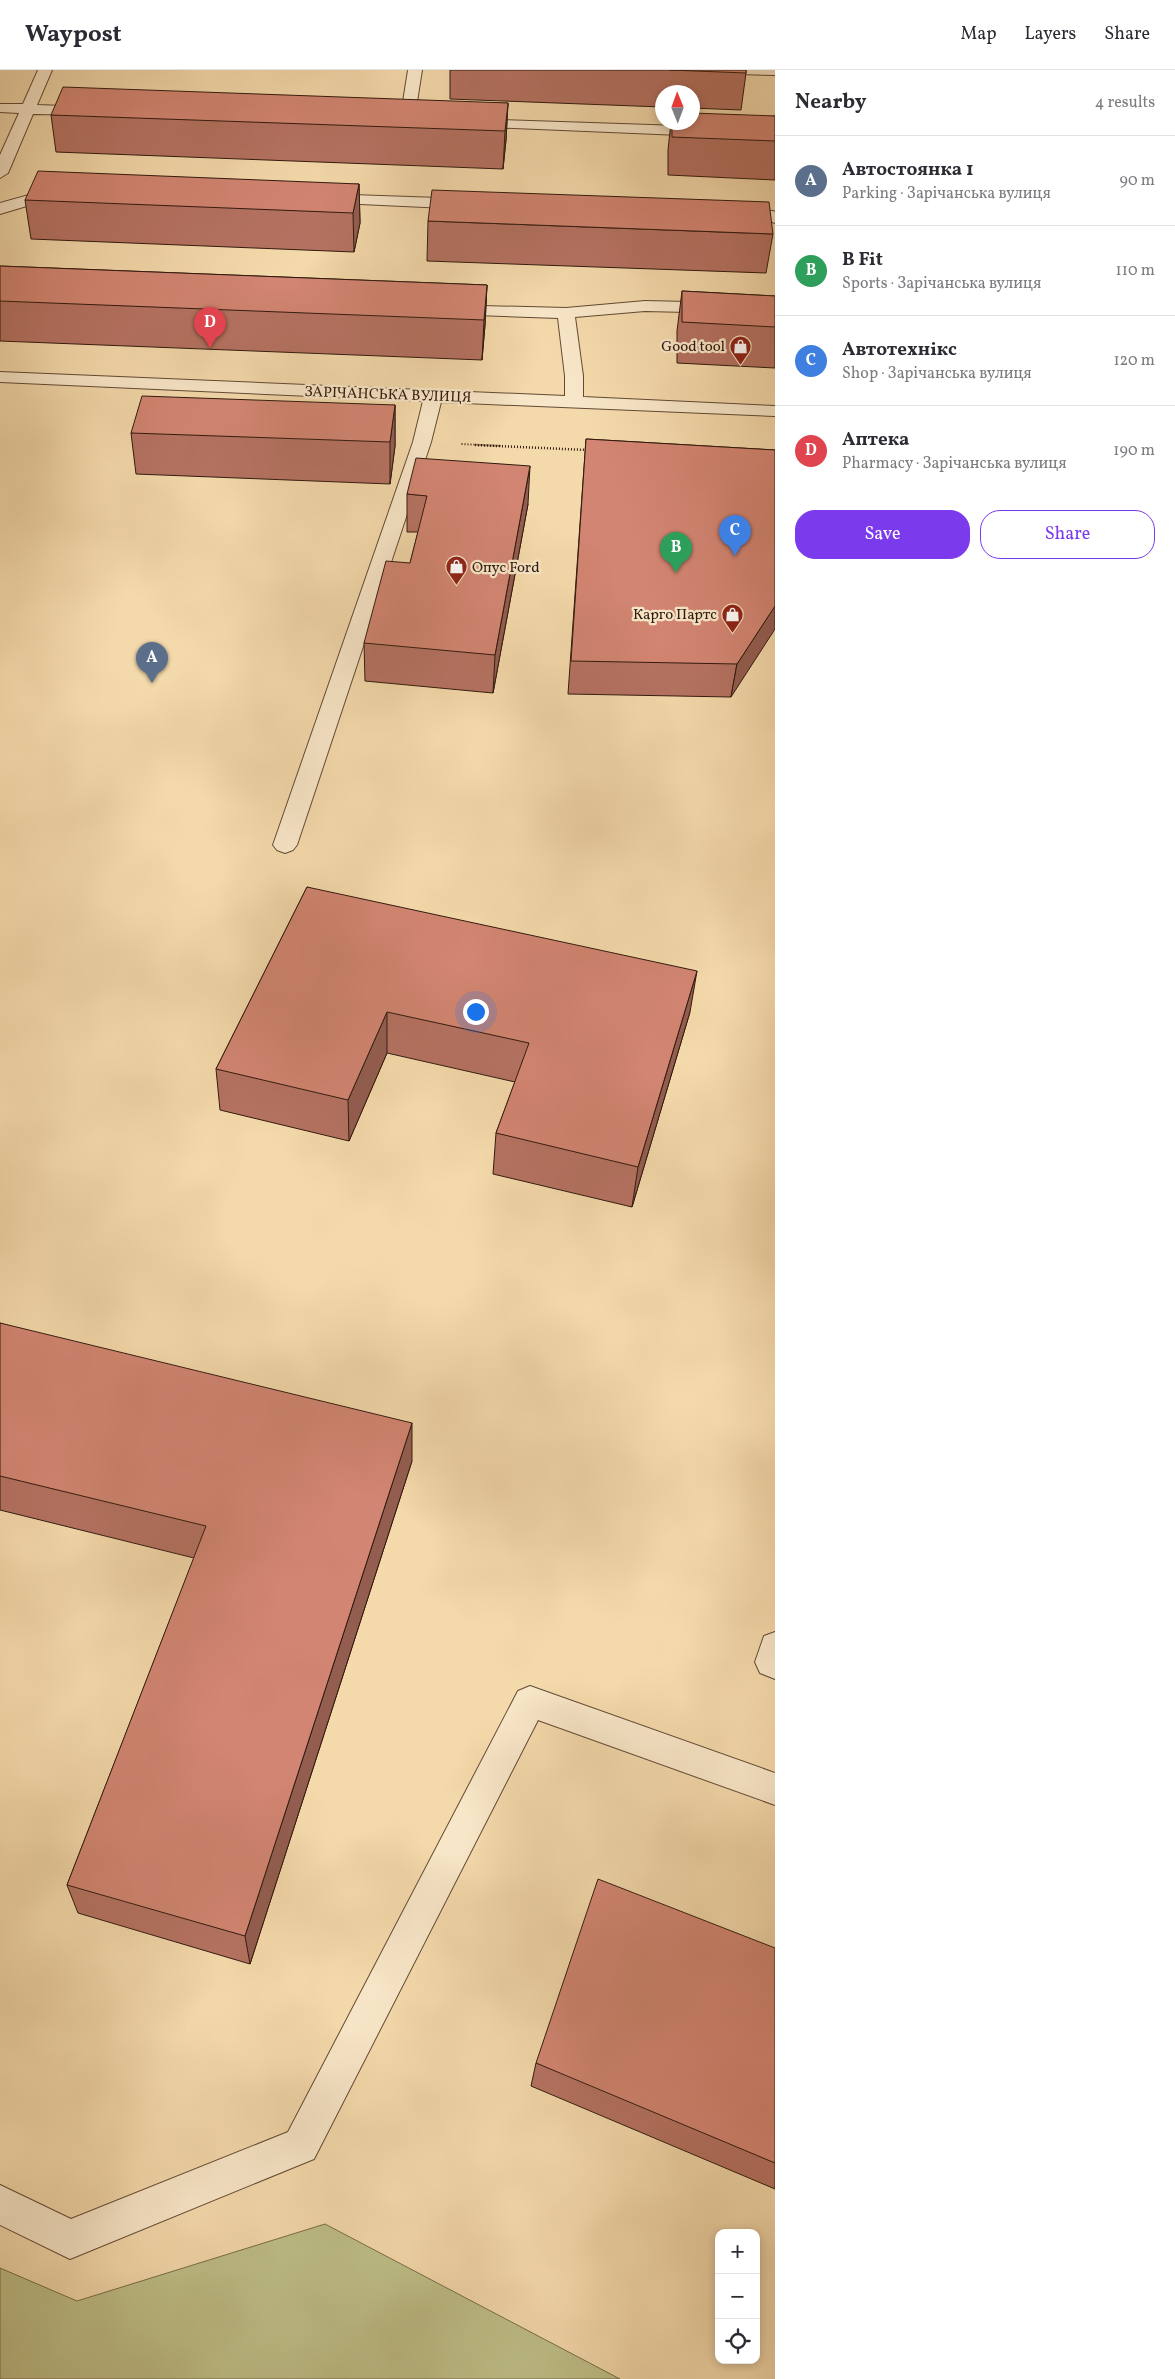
<!DOCTYPE html>
<meta charset="utf-8">
<style>
:root{--surface:#fff;--page:#f2f2f3;--text:#2b2b33;--muted:#7c7c81;--line:#e1e1e2;--accent:#7c3aed}
body{margin:0;font-family:Vollkorn,serif;background:var(--page);color:var(--text)}
.controls{position:absolute;right:15px;bottom:15px;display:grid;overflow:hidden;border-radius:10px;box-shadow:0 2px 8px #0003}
.controls button{width:45px;height:45px;display:grid;place-items:center;padding:0;border:0;border-bottom:1px solid var(--line);background:var(--surface);color:var(--text);font:25px sans-serif}
.compass{position:absolute;left:655px;top:15px;width:45px;height:45px;border-radius:50%;background:var(--surface);box-shadow:0 2px 8px #0003;rotate:359deg}
.you{position:absolute;left:475px;top:941px;width:18px;height:18px;margin:-12px;border:4px solid #fff;border-radius:50%;background:#1a73e8;box-shadow:0 0 0 8px #1a73e833}
.badge{display:grid;place-items:center;width:32px;height:32px;border-radius:50%;background:var(--accent);color:#fff;font-size:16px;font-weight:700}
.pin{position:absolute;translate:-50% -41px;filter:drop-shadow(0 1px 2px #0008)}
.pin::after{content:'';position:absolute;top:26px;width:18px;height:15px;background:inherit;clip-path:polygon(0 0,100% 0,50% 100%)}
.list{margin:0;padding:0;list-style:none}
h2{display:flex;justify-content:space-between;align-items:center;height:65px;margin:0;padding:0 20px;font-size:21px}
h2 small{font-size:16px;font-weight:400;color:var(--muted)}
.list li{display:grid;grid-template-columns:32px 1fr auto;gap:15px;align-items:center;box-sizing:border-box;height:90px;padding:0 20px;border-top:1px solid var(--line)}
.list b{display:block;font-size:19px;white-space:nowrap}
.list p{margin:0;font-size:16px;white-space:nowrap;color:var(--muted)}
.list em{font-size:16px;font-style:normal;color:var(--muted)}
.actions{display:flex;gap:10px;padding:15px 20px}
.actions a{flex:1;padding:11px 0;border:1px solid var(--accent);border-radius:20px;text-align:center;font-size:18px;color:var(--accent)}
.actions .main{background:var(--accent);color:#fff}
.icon{flex:none;width:28px;height:28px;fill:none;stroke:currentColor;stroke-width:2;stroke-linecap:round;stroke-linejoin:round}
.map{position:relative;flex:none;width:775px;height:2309px;overflow:hidden}
header{display:flex;align-items:center;gap:30px;box-sizing:border-box;height:70px;padding:0 25px;background:var(--surface);border-bottom:1px solid var(--line)}
header strong{font-size:24px}
nav{display:flex;gap:28px;margin-inline-start:auto;font-size:18px}
main{display:flex}
aside{flex:1;background:var(--surface)}
.map>svg:first-child{display:block}
</style>
<header>
<strong>Waypost</strong>
<nav><a>Map</a><a>Layers</a><a>Share</a></nav>
</header>
<main>
<div class="map">
<svg width="775" height="2309" viewBox="0 0 775 2309">
<rect width="100%" height="100%" fill="#f4d9ab"/>
<filter id="stains"><feTurbulence type="fractalNoise" baseFrequency=".004" numOctaves="4"/><feColorMatrix values="0 0 0 0 .2 0 0 0 0 .09 0 0 0 0 .02 0 0 0 .5 -.17"/></filter>
<radialGradient id="worn" r=".72"><stop offset=".6" stop-color="#630" stop-opacity="0"/><stop offset="1" stop-color="#630" stop-opacity=".3"/></radialGradient>
<path fill="#bebe87" stroke="#786c4a" d="M325 2154 620 2309H0V2198L77 2231Z"/>
<g fill="none" stroke-linecap="round" stroke-linejoin="round">
<defs>
<path id="minor" d="M38 0H52L37 35 91 37 98 41 91 45 33 44 8 103 0 108V85L19 43 0 42V34H23Z
M408 0H422L414 51 407 55 400 51Z
M730 0H775V5L737 4Z
M469 49 775 59V69L464 56 462 53Z
M61 116 67 118 69 121 67 124 0 144V133Z
M323 124 468 129 476 134 468 139 317 132 315 129 317 126Z
M733 138 773 141 775 142V153L764 149 727 146 725 143Z
M645 231 775 234V244L645 241 575 247 583 306V327L775 336V346L441 332 431 372 297 775 293 780 285 783 277 780 273 775 413 372 423 331 0 312V302L565 326V306L558 248 449 244 443 243 440 239 443 235 566 238Z
M775 1562V1609L760 1603 755 1592 764 1566Z
M530 1616 775 1703V1735L538 1650 314 2089 70 2189 0 2155V2115L71 2149 288 2062 518 1621Z"/>
</defs>
<use href="#minor" stroke="#624a35" stroke-width="2"/>
<path stroke="#311a0e" stroke-width="2" stroke-dasharray="0.5 1" stroke-linecap="butt" d="M461 374 501 376"/>
<path stroke="#311a0e" stroke-width="2.5" stroke-dasharray="1 2" stroke-linecap="butt" d="M475 375 587 380"/>
<use href="#minor" fill="#f8e6c8" fill-rule="evenodd"/>
</g>
<path fill="#b57262" stroke="#311a0e" d="M450 0H746V3L741 40 692 38V22H662V37L450 29Z
M508 33 506 70 503 99 56 82 51 45Z
M775 46V110L668 105V80L671 52H692Z
M359 114 360 153 354 182 31 169 25 130Z
M428 151 773 164 766 203 427 191Z
M0 196 487 215 485 255 482 290 0 271Z
M682 221 775 226V298L677 293V261Z
M395 335V376L390 414 136 404 131 363Z
M586 369 775 380 731 627 568 624Z
M407 424 528 434 493 623 365 611 364 573 410 493 418 462H407Z
M307 817 690 942 632 1137 493 1104 496 1063 515 1012 387 983 349 1071 220 1040 216 999Z
M0 1253 412 1391 250 1894 78 1843 67 1815 194 1488 0 1440Z
M775 1878V2119L531 2016 536 1993Z"/>
<path fill="#935d50" stroke="#311a0e" d="M508 33 506 70 503 99 505 61Z
M359 114 360 153 354 182 353 143Z
M487 215 485 255 482 290 484 250Z
M395 335V376L390 414V372Z
M530 396 528 434 493 623 495 585Z
M775 536V559L731 627 737 594Z
M697 901 690 942 632 1137 638 1097Z
M387 942V983L349 1071 348 1030Z
M412 1353V1391L250 1894 245 1866Z"/>
<path fill="#d28572" stroke="#311a0e" d="M670 0H746V3Z
M63 17 508 33 505 61 51 45Z
M692 43 775 46V71L672 67V52H692Z
M38 101 359 114 353 143 25 130Z
M432 120 769 132 773 164 428 151Z
M0 196 487 215 484 250 0 231Z
M682 221 775 226V257L682 252Z
M142 326 395 335 390 372 131 363Z
M586 369 775 380V536L737 594 571 591Z
M416 388 530 396 495 585 364 573 386 491 410 493 427 426 407 424Z
M307 817 697 901 638 1097 496 1063 529 973 387 942 348 1030 216 999Z
M0 1253 412 1353 245 1866 67 1815 206 1456 0 1406Z
M598 1809 775 1878V2093L536 1993Z"/>
<defs>
<symbol id="shop-pin" viewBox="-11 -11 22 30"><path d="M0 17L-7.5 6A9.5 9.5 0 1 1 7.5 6Z" fill="#8f2418" stroke="#f8e6c8"/><path d="M-5-2.5h2.3a2.7 3.5 0 0 1 5.4 0H5L5.5 6h-11ZM-1.5-2.5h3a1.5 2.3 0 0 0-3 0Z" fill="#fff"/></symbol>
</defs>
<g fill-rule="evenodd">
<use href="#shop-pin" x="728" y="264" width="25" height="34"/>
<use href="#shop-pin" x="444" y="484" width="25" height="34"/>
<use href="#shop-pin" x="720" y="532" width="25" height="34"/>
</g>
<g text-anchor="middle" stroke-width="4.5" stroke-linejoin="round" paint-order="stroke">
<g font-size="15" fill="#311a0e" stroke="#f8e6c8" text-anchor="end">
<text x="725" y="281">Good tool</text>
<text x="472" y="502" text-anchor="start">Опус Ford</text>
<text x="717" y="549">Карго Партс</text>
</g>
<g font-size="15" fill="#311a0e" stroke="#f8e6c8">
<text transform="translate(388 324) rotate(2)" y="5">ЗАРІЧАНСЬКА ВУЛИЦЯ</text>
</g>
</g>
<rect width="100%" height="100%" filter="url(#stains)"/>
<rect width="100%" height="100%" fill="url(#worn)"/>
</svg>
<div class="controls">
<button>+</button>
<button>−</button>
<button><svg class="icon" aria-label="locate" viewBox="0 0 24 24"><circle cx="12" cy="12" r="6"/><path d="M12 2v4M12 18v4M2 12h4M18 12h4"/></svg></button>
</div>
<svg class="compass" viewBox="-18 -18 36 36"><path d="M0-13l5 13h-10z" fill="#e53935"/><path d="M0 13l5-13h-10z" fill="#7c7c81"/></svg>
<div class="you"></div>
<div class="pin badge" style="left:152px;top:613px;background:#5c6f8a">A</div>
<div class="pin badge" style="left:676px;top:503px;background:#2e9e5b">B</div>
<div class="pin badge" style="left:735px;top:486px;background:#3f7fe0">C</div>
<div class="pin badge" style="left:210px;top:278px;background:#e0444e">D</div>
</div>
<aside>
<h2>Nearby<small>4 results</small></h2>
<ul class="list">
<li><span class="badge" style="background:#5c6f8a">A</span><div><b>Автостоянка 1</b><p>Parking · Зарічанська вулиця</p></div><em>90 m</em></li>
<li><span class="badge" style="background:#2e9e5b">B</span><div><b>B Fit</b><p>Sports · Зарічанська вулиця</p></div><em>110 m</em></li>
<li><span class="badge" style="background:#3f7fe0">C</span><div><b>Автотехнікс</b><p>Shop · Зарічанська вулиця</p></div><em>120 m</em></li>
<li><span class="badge" style="background:#e0444e">D</span><div><b>Аптека</b><p>Pharmacy · Зарічанська вулиця</p></div><em>190 m</em></li>
</ul>
<div class="actions"><a class="main">Save</a><a>Share</a></div>
</aside>
</main>
